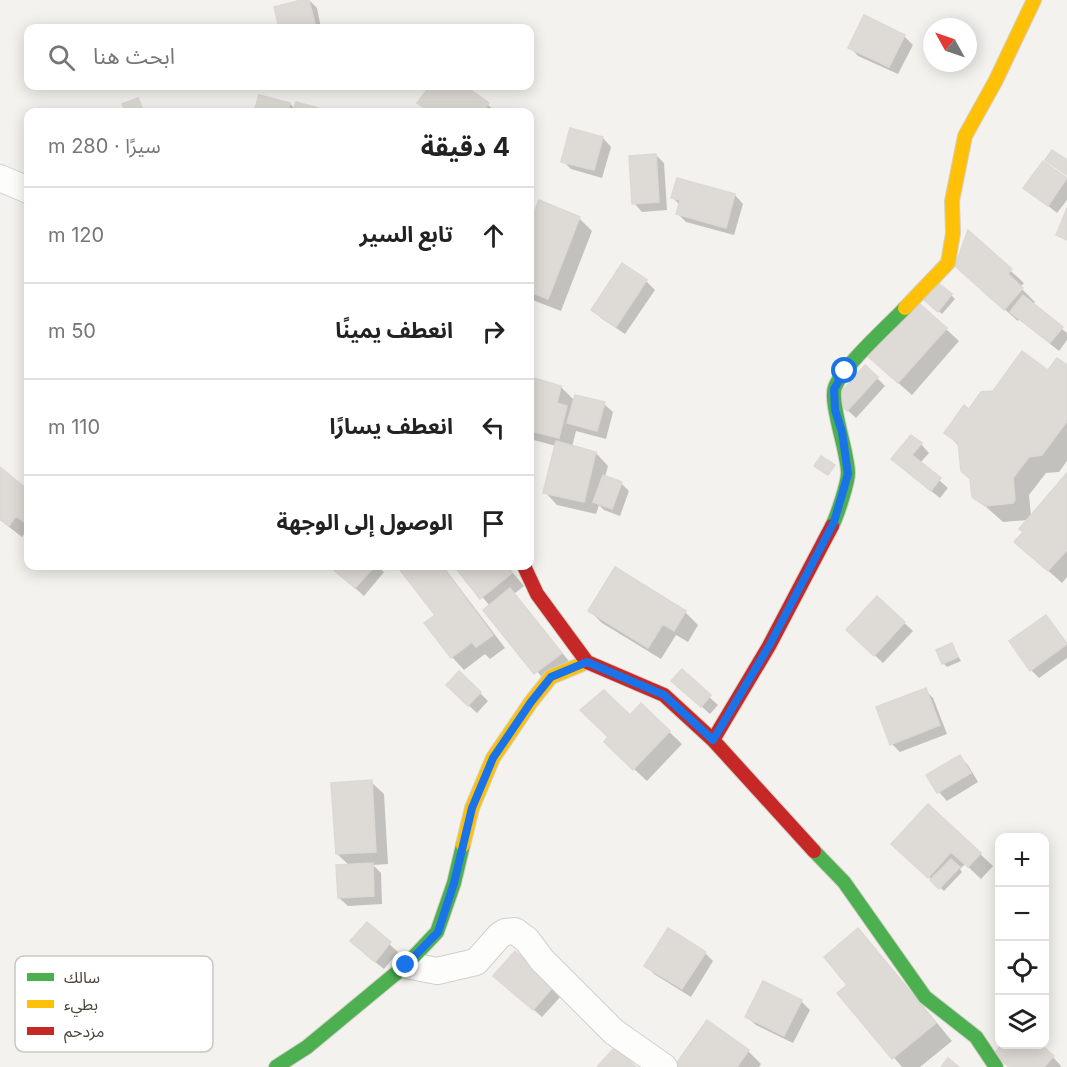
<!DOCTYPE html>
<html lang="ar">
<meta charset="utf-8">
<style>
:root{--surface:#fff;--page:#f2f2f2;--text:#222;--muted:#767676;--line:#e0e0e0}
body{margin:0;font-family:Inter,"Noto Sans Arabic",sans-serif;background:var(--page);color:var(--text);direction:rtl}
.controls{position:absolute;right:18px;bottom:18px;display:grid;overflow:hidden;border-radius:12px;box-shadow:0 3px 15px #0003}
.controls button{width:54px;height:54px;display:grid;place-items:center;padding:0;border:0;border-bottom:2px solid var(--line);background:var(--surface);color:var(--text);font:30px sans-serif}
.compass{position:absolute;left:923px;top:18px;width:54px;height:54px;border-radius:50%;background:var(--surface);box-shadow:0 3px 15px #0003;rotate:310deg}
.stop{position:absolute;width:18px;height:18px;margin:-14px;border:4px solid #1a73e8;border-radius:50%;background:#fff}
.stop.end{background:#1a73e8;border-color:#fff;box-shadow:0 2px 6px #0008}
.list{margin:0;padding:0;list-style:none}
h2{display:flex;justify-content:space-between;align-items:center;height:78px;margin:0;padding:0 24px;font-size:26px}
h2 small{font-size:20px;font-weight:400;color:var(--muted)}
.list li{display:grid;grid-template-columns:39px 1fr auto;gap:18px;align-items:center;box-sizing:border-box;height:96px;padding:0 24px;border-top:2px solid var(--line)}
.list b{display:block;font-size:22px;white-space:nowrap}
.list em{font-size:20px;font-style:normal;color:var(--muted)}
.icon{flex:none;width:33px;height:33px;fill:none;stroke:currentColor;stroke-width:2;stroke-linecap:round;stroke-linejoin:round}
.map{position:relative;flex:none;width:1067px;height:1067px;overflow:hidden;direction:ltr}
.search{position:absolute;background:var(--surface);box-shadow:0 3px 15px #0003;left:24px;top:24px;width:510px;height:66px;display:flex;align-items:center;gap:15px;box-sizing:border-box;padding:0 21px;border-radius:12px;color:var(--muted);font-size:22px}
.panel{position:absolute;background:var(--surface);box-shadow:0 3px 15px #0003;left:24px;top:108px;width:510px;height:462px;border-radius:12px;direction:rtl}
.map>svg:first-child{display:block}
</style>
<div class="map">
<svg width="1067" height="1067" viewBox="0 0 1067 1067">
<rect width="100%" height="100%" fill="#f4f2ee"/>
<path fill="#0003" d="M309 0 317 8 321 28H281L276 8Z
M904 36 913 45 898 74 858 56 850 47Z
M432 86H462L497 112H428L419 103Z
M260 97 290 104 295 109 297 104 328 112H256Z
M603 138 611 147 602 178 571 169 563 161Z
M656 155 664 163 667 210 642 212 634 203Z
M1043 163 1067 180V200L1057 213 1025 187Z
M735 195 743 204 734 235 686 222 678 214 680 205 673 198Z
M539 202 579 218 592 231 561 311 530 299V228Z
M968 232 1024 283 1020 287 1035 302 1032 305 1067 333V340L1059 351 1019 319 1018 321 970 279Z
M623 266 646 281 655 290 625 334 601 318 593 309Z
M951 295 955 299 942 314 930 304Z
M946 329 959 341 912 395 879 366Z
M1067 367V461L1059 472 1046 473 1029 495 1031 516 1067 475V577L1062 583 1016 542 1024 533 1028 520 1003 522 974 496 972 481 959 446 946 433 969 411 993 392Z
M877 378 885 386 856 418 845 408Z
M530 379 561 387 575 401 604 404 613 412 606 439 576 431 572 447 596 453 608 466 605 477 621 483 629 491 620 516 604 510 599 505 596 514 557 505 545 492 556 446 530 439Z
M28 422V432L24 428Z
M921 444 929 453 920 463 948 488 940 498 901 467Z
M0 469 28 491V529L22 537 0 520Z
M330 566H377L384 572 364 596Z
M399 566H443L505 648 490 659 485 654 464 670 452 657 437 615Z
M456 566H507L524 586 514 594 573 666 548 686 490 606Z
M616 569 685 612 698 625 688 642 676 635 661 659 602 623 590 611Z
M877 598 913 631 883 663 856 638Z
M1046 617 1067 643V658L1039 678 1031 670Z
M952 645 961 661 947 667 943 663Z
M682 672 718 705 710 714 682 689Z
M925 690 933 698 947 734 900 752 892 744Z
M480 693 488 701 477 713 456 694Z
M641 705 682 744 647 781 618 754Z
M960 757 968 765 978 782 947 801 939 792 928 776Z
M371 782 384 794 388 864 373 865 381 873 382 904 348 906 339 898 350 866 337 854Z
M893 844 980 854 993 866 981 879 965 864 960 869 962 872 944 891Z
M367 924 398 952 384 969 360 950Z
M874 947 952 1041 920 1067H902L839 993 849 985Z
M705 953 713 961 691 997 654 974 646 966Z
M504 984 553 987 562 995 542 1017Z
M801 1001 810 1010 793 1043 756 1025 747 1017Z
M707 1022 748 1051 761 1064 759 1067H676Z
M1053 1057 1061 1066 1060 1067H1010Z"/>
<path fill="#dedbd6" stroke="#dcd9d4" stroke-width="1.5" d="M301 0H309L316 28H279L274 7Z
M864 15 905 35 889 67 848 48Z
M430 86H465L489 103 483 112H430L417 103Z
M259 95 290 103 288 112H254Z
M138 98 144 112H126L122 104Z
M296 102 333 112H293Z
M570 128 603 137 594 170 561 162Z
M1052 150 1067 160V175L1045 160Z
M656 154 659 202 632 204 629 156Z
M1043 161 1067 178 1048 206 1023 188Z
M677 178 735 194 726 228 676 214 680 200 671 198Z
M539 200 580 217 548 299 530 292V224Z
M1067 208V240L1056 235Z
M968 230 1012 269 1008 274 1023 288 1004 310 955 266Z
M622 263 647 280 616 327 591 310Z
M938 283 952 294 938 312 924 300Z
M1023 295 1063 327 1050 343 1010 312Z
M913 298 947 328 898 383 865 354Z
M1022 351 1048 370 1057 358 1067 365V421L1042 455 1029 457 1013 478 1015 500 1013 503 985 506 972 497 970 479 961 471 958 443 944 433 964 405 969 409 981 392 993 391Z
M865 365 878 377 847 411 835 399Z
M530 377 561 386 557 403 567 406 559 438 530 431Z
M575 395 605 402 597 431 567 423Z
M911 435 922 443 912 455 941 478 931 491 891 459Z
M556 441 596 452 584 502 543 493Z
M821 456 835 465 828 475 814 466Z
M0 467 28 490V525L16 516 9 526 0 519Z
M1067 473V550L1048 571 1014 542 1023 532 1019 529Z
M603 475 622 482 612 509 593 502Z
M329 566H375L355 588Z
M397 566H442L493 635 476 647 472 642 451 658 424 623 435 615Z
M454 566H506L512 573 480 599Z
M615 567 686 611 674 631 663 624 648 648 588 611Z
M510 588 562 653 534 674 483 610Z
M877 596 905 622 874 656 846 630Z
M1046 615 1067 644 1030 671 1009 641Z
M952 643 958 657 942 664 936 650Z
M682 669 711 695 701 707 671 681Z
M459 671 481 692 468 706 446 685Z
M926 688 940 725 890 745 876 707Z
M604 690 630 715 641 703 670 731 633 770 604 742 608 737 580 710Z
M960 755 971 773 937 793 926 775Z
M372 780 376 852 336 854 331 783Z
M928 804 981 853 968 867 951 852 928 878 891 844Z
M951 859 960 867 939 889 930 880Z
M373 863 374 896 338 898 336 865Z
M367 922 391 942 375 962 350 941Z
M668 928 706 952 682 989 644 966Z
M858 928 936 1023 892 1059 837 993 847 985 824 957Z
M515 951 554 986 533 1010 493 976Z
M763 981 802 1000 784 1036 745 1017Z
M707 1020 749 1050 737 1067H674Z
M1002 1044H1040L1054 1056 1044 1067H1009L994 1054Z
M615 1047 636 1067H597Z
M948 1058 959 1067H941Z"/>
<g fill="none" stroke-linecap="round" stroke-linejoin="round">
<defs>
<path id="street" d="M0 178 28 190
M406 965 437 971 476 962 499 936 505 932 515 931 527 940 542 960 614 1032 664 1067"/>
<path id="fast" d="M832 526C837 516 848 483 848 473 848 452 829 402 835 387 844 365 887 327 905 308
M814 851 844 882 925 997 976 1037 996 1067
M276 1067 307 1047 406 965 437 932 454 883 463 845"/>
<path id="slow" d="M905 308 948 263 953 233 952 201 965 136 996 80 1034 0
M463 845 472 808 493 758 531 702 551 677 587 662"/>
<path id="jam" d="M524 566 537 594 587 662 664 695 713 740 814 851
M713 740 769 646 832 526"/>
</defs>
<use href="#street" stroke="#d2d0cb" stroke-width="28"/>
<use href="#fast" stroke="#d3cfc5" stroke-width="16"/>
<use href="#slow" stroke="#d3cfc5" stroke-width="16"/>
<use href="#jam" stroke="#d3cfc5" stroke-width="16"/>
<use href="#street" stroke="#fdfdfc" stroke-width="26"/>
<use href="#fast" stroke="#4caf50" stroke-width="14"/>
<use href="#slow" stroke="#ffc107" stroke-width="14"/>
<use href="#jam" stroke="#c62828" stroke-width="14"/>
</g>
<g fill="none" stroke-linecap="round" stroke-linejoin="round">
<path stroke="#1a73e8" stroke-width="8" d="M406 965 438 932 454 883 472 808 493 758 531 702 551 677 587 662 664 695 713 740 769 646 834 522 848 474 842 432 835 410 834 389 845 371"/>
</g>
<rect x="15" y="956" width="198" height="96" rx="9" fill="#fff" stroke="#c9c7c4" stroke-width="1.5"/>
<rect x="27" y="973" width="27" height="8" fill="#4caf50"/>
<rect x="27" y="1000" width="27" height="8" fill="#ffc107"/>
<rect x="27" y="1027" width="27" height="8" fill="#c62828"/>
<g font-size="16" fill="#4b4439">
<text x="64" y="983">سالك</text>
<text x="64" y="1010">بطيء</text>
<text x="64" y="1037">مزدحم</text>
</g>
</svg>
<div class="controls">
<button>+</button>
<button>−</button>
<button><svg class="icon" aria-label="locate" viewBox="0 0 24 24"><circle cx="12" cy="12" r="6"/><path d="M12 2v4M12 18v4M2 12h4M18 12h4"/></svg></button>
<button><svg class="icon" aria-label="layers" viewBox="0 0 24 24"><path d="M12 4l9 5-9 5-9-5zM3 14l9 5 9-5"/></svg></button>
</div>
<svg class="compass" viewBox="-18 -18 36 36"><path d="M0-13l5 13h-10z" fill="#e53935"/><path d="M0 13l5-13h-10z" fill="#767676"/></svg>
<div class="stop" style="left:845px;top:371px"></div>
<div class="stop end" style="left:406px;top:965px"></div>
<div class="search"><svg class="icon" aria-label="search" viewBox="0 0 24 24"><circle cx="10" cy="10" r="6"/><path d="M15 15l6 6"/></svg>ابحث هنا</div>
<section class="panel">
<h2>4 دقيقة<small>سيرًا · 280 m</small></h2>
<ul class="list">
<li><svg class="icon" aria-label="ahead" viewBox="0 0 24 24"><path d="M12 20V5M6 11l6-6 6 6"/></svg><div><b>تابع السير</b></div><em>120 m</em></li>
<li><svg class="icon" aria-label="right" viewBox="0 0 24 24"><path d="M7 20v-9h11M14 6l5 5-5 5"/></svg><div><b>انعطف يمينًا</b></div><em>50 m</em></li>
<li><svg class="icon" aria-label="left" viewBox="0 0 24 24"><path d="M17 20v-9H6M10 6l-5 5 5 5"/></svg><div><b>انعطف يسارًا</b></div><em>110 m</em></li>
<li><svg class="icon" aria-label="arrive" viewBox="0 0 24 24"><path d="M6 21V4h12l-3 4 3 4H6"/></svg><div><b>الوصول إلى الوجهة</b></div></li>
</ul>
</section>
</div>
